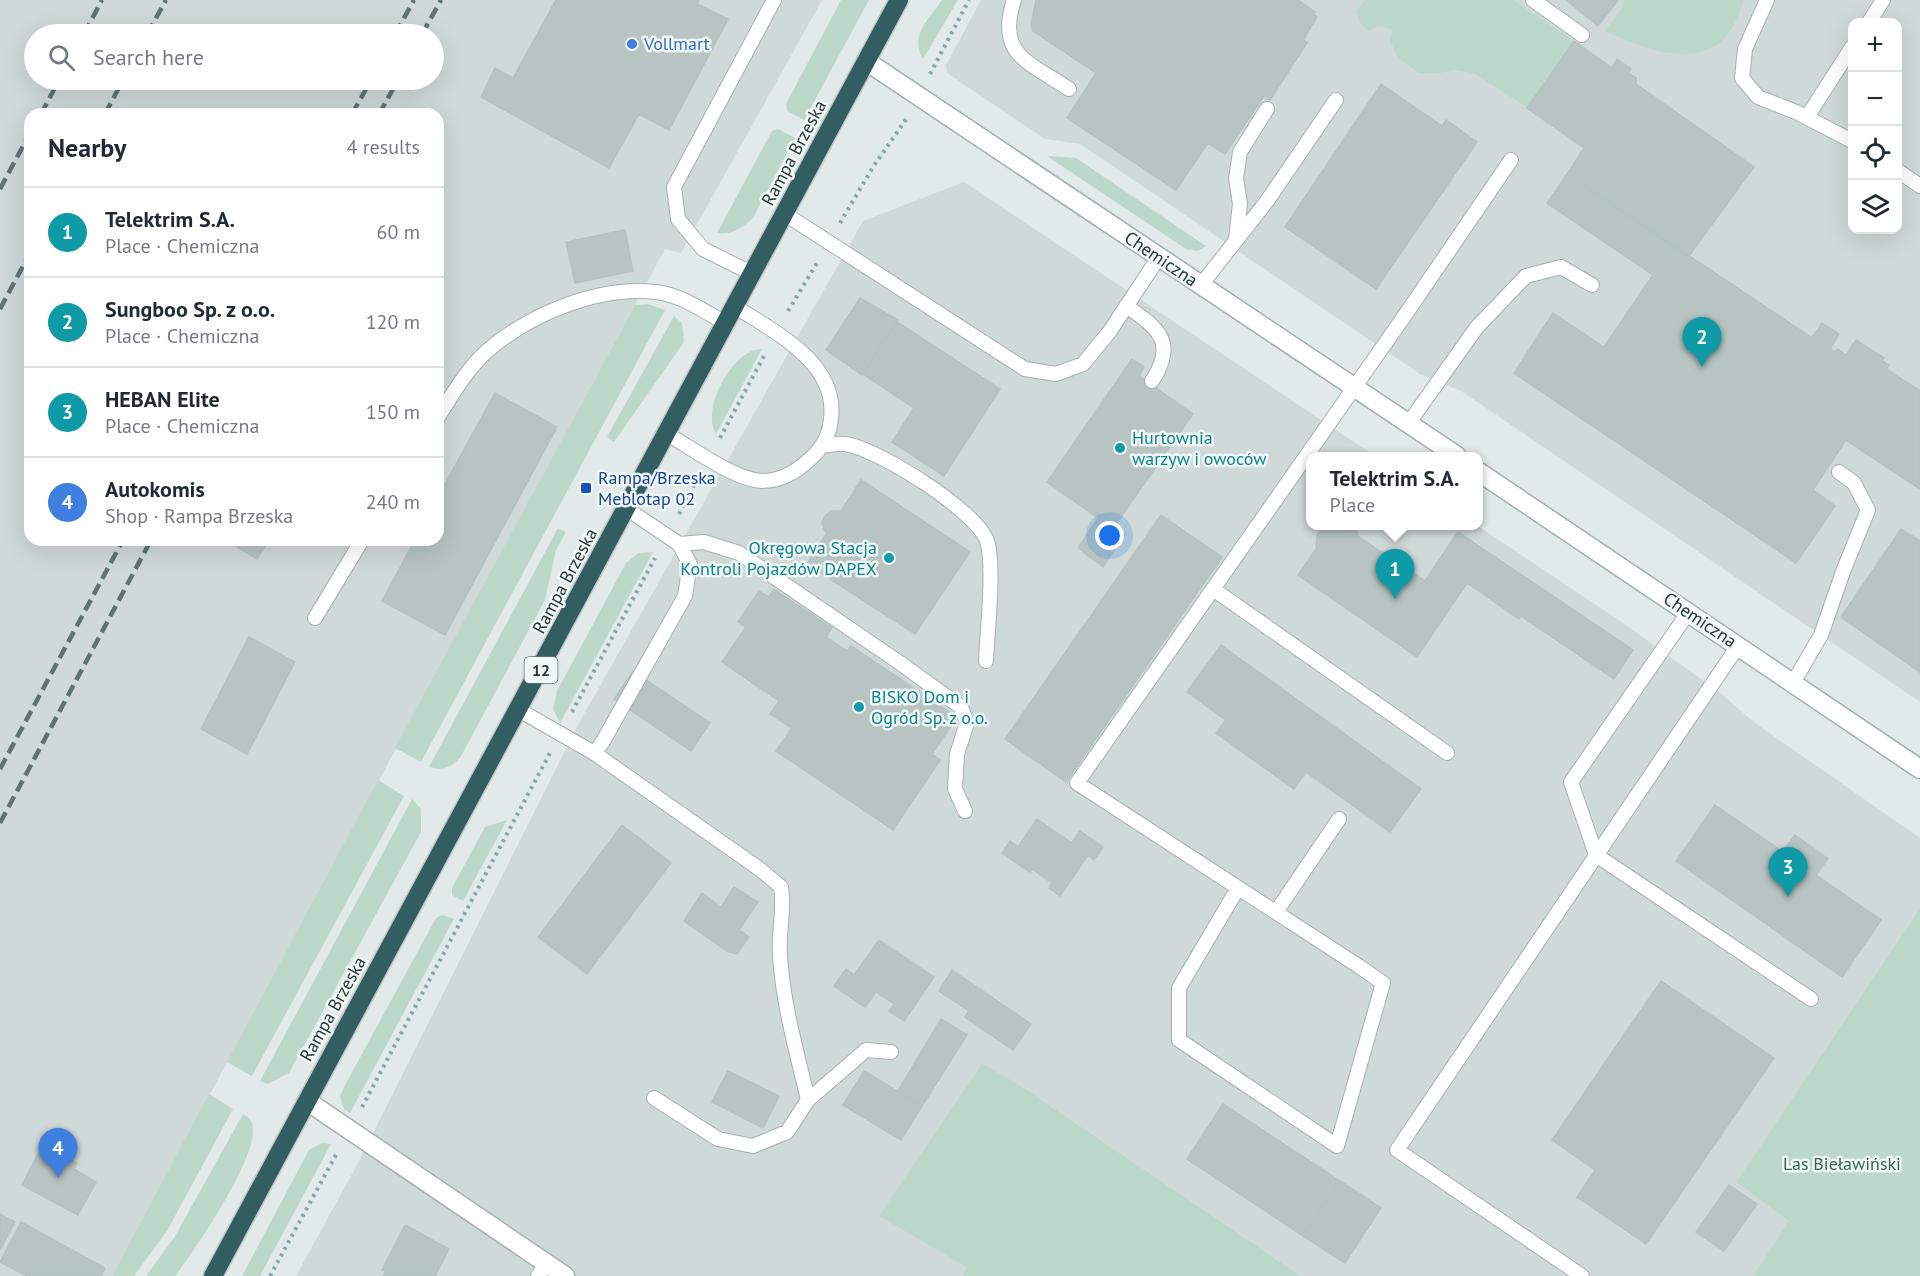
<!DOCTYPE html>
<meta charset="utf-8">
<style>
:root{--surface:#fff;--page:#f2f2f3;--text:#1f2937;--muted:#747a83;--line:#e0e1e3;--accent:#76604d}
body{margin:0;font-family:"PT Sans",sans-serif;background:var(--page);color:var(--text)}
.controls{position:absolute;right:18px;top:18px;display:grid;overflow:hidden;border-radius:12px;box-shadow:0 6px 24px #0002}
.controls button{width:54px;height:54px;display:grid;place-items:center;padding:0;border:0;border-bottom:2px solid var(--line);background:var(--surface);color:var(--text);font:30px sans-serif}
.you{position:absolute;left:1110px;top:536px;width:21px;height:21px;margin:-15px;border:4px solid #fff;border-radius:50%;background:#1a73e8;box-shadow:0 0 0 9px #1a73e833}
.badge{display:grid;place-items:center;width:39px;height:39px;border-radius:50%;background:var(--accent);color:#fff;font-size:20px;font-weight:700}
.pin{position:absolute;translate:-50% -50px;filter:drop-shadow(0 2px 3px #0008)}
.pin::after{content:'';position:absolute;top:32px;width:21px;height:18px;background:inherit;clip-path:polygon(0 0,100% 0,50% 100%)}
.popup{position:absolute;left:1306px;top:452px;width:177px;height:78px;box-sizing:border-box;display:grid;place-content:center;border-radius:12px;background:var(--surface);filter:drop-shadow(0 2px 4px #0005);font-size:20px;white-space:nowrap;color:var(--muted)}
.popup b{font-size:22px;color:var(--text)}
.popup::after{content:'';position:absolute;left:50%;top:100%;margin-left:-12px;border:12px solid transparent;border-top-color:var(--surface)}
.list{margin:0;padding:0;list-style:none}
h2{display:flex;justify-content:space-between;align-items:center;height:78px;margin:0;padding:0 24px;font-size:26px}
h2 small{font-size:20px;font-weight:400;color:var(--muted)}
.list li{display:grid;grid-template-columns:39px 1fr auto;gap:18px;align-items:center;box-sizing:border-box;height:90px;padding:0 24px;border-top:2px solid var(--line)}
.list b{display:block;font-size:22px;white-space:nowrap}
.list p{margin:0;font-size:20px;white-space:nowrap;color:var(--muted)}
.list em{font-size:20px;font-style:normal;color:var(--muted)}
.icon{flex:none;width:33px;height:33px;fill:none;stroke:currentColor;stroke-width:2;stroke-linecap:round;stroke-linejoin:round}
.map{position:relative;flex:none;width:1920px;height:1276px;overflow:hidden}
.search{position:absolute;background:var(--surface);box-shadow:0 6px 24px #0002;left:24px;top:24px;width:420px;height:66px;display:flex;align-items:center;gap:15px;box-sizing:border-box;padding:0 21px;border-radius:33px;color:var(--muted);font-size:22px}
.panel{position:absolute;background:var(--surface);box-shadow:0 6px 24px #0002;left:24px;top:108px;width:420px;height:438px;border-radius:18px}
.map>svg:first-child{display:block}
</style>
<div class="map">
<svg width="1920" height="1276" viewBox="0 0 1920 1276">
<rect width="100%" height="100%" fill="#e1eae8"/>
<path fill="#cfd9d7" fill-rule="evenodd" d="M0 0H822L681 253 665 249 112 1276H0ZM34 34H434V80H34ZM30 114H438V540H30Z
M981 0H1365L1356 11 1378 26 1392 30 1390 41 1398 59 1419 73 1436 74 1455 70 1475 74 1527 108 1574 41 1514 0H1920V702L1461 391 1420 374 1080 144 1045 139 947 73 946 65ZM1852 22H1898V230H1852Z
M964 182 1375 456H1311V526H1478L1626 625 1719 692 1755 723 1920 838V908L1736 1182 1790 1221 1753 1276H1301L1018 1084 967 1267 961 1276H296L358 1163 579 723 863 221Z"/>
<path fill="#bcd8cb" d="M841 0H869L804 120 787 111 786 104Z
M942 0H958L923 59C909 36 929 19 942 0Z
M1365 0H1514L1574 41 1527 108 1475 74 1455 70 1436 74 1419 73 1398 59 1390 41 1392 30 1378 26 1369 31 1360 23 1356 11Z
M1624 0H1743C1724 79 1658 55 1605 31L1623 7 1621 4Z
M778 129 795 138 753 218C743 227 731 236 717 233L772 131Z
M1047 156 1076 158 1206 246 1198 251 1186 249Z
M648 304 665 310 421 762 395 748 635 305Z
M674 316 682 323 684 342 614 442 607 437Z
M762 349 716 434C700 410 733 348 762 349Z
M558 528 566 532 556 550 545 600 460 758C450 768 442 771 429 767Z
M653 552 560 723 553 709 557 691 626 563 639 553Z
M378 780 404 796 252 1076 227 1062Z
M412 799 421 809V832L289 1073 268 1084 260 1081Z
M507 820 463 901 452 895V888L485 827Z
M1920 908V1276H1753L1789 1221 1736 1182Z
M442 915 454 919 350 1113 344 1109 340 1096 344 1087 436 918Z
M982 1064 1018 1084 1301 1276H961L967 1267 879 1216Z
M209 1094 233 1109 167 1231 134 1276H112Z
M243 1114C249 1118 253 1121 253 1128 256 1160 195 1250 175 1276H146L174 1238Z
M322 1143 331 1144 260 1276H242L309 1150Z"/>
<path fill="#b7c4c2" stroke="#b4c2c0" stroke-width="1.5" d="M556 0H699L697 4 728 19 669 130 639 114 609 168 481 97 495 68 513 78Z
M1036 0H1298L1315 12 1313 14 1317 17 1303 40 1307 43 1270 100 1264 96 1225 154 1208 143 1176 190 1067 118 1096 73 1033 31 1031 25Z
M1566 0H1618L1598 26Z
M1574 41 1612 68 1617 59 1631 69 1628 73 1636 78V84L1754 167 1688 257 1567 174 1584 148 1527 108Z
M1381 84 1442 126 1446 120 1477 142 1376 289 1285 227Z
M1567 174 1812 338 1822 323 1839 334 1830 349 1835 352 1838 349 1846 355 1856 340 1884 358 1882 361 1889 365 1886 369 1920 391V489L1846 440 1813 490 1835 506 1796 563 1514 373 1553 313 1604 347 1653 275 1547 203Z
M625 230 633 271 575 283 566 242Z
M860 298 898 320 862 375 826 350Z
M897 322 1000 389 944 476 892 442 914 408 863 374Z
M1132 359 1144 367 1139 376 1193 414 1114 527 1125 534 1103 567 1078 548 1098 518 1047 482Z
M495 393 557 427 445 635 382 601 415 540H438V497Z
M861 480 970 552 915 634 807 564 826 534 822 523 824 517 831 511H841Z
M1161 515 1222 557 1066 782 1005 739Z
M1326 526H1353L1360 538 1425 581 1458 532 1633 650 1614 679 1521 616 1519 619 1467 583 1417 657 1298 575 1316 549 1317 535Z
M1901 529 1920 541V672L1841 617Z
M226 540H269L257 559Z
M774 589 832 628 826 637 847 651 851 646 957 717 932 754 940 760 893 830 776 751 792 728 770 714 779 701 722 662 746 627 738 622 759 591 769 597Z
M249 637 295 662 247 754 201 729Z
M1221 645 1421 789 1390 832 1306 772 1294 789 1216 733 1226 720 1187 692Z
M633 671 710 723 691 751 614 699Z
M1715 805 1783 852 1795 835 1828 859 1816 875 1881 920 1842 977 1676 861Z
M1037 819 1072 843 1080 831 1103 847 1094 860 1088 855 1060 896 1049 888 1052 883 1032 869 1030 872 1002 853 1010 841 1018 847Z
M622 825 671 863 587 974 538 937Z
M734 887 758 902 739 930 749 937 737 954 727 951 684 921 702 893 721 907Z
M879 940 934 977 904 1021 889 1011 894 1004 876 992 865 1007 834 986 846 969 854 975Z
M952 970 1031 1024 1013 1050 965 1017 969 1011 939 991Z
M1661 981 1774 1058 1646 1244 1577 1197 1595 1170 1552 1140Z
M941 1019 967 1035 922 1106 898 1091Z
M728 1071 779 1096 763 1128 712 1102Z
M864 1071 922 1106 901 1140 843 1105Z
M1223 1104 1340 1181 1303 1236 1187 1159Z
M40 1150 59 1161 62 1155 77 1163 74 1169 96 1182 78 1215 22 1185Z
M1340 1181 1381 1208 1345 1263 1303 1236Z
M1729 1185 1757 1204 1724 1251 1696 1232Z
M0 1214 15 1222 0 1250Z
M21 1222 105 1268 101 1276H27L0 1262Z
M405 1225 449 1249 435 1276H383L386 1271 382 1270Z"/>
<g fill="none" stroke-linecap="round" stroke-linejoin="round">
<defs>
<path id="lane" d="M1014 0C996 55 1029 62 1069 89
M1533 0 1582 35
M1767 0 1745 49 1742 78 1758 97 1796 112 1852 141
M1869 22 1883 0
M1807 117 1852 47
M1898 171 1920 186
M785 214 1025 369 1056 374 1083 364 1110 331 1159 257
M1236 239 1240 204 1236 178 1240 152 1267 109
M753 274 703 249 678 219 674 187 774 0
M1201 285 1267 201 1336 100
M1126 306C1159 328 1177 343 1152 381
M438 417C452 395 467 369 487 351 530 314 599 285 656 292 682 295 705 312 727 324
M1408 424 1477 327 1526 276 1561 267 1592 285
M667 434C692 448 735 480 762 481 785 481 802 468 817 452 825 443 830 431 831 419 838 363 776 333 736 307
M822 446C830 445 838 443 845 444 877 448 977 511 987 541 995 565 987 634 986 661
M679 544 704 542 739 553 900 663 961 707 967 723 957 754 955 789 965 811
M1213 589 1447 753
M1688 613 1571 782 1596 855 1811 999
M315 618 362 540
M1793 683 1821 635 1844 569 1868 510 1854 483 1839 472
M519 710 594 753 602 743 685 596 690 564 679 544 627 509
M594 753 761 870 781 887C785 910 778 932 780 956 783 1004 797 1053 808 1100L866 1050 891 1052
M1238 888 1179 988V1040L1337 1146 1383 983 1360 967 1077 783 1403 318 1511 160
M1276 912 1339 819
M654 1098 718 1139 753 1146 787 1132 808 1100
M538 1276 546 1264
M1582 1276 1397 1150 1738 646"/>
<path id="street" d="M307 1101 565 1276"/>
<path id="secondary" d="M866 61 1457 456
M1479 472 1920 769"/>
<path id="highway" d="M213 1276 899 0"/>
</defs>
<use href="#lane" stroke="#a5b1b0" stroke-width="16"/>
<use href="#street" stroke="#a5b1b0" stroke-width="21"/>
<use href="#secondary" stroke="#9fb1af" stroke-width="21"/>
<use href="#highway" stroke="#c2c7c7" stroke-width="21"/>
<path stroke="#85a9a7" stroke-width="4" stroke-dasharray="3 4.5" stroke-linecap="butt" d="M930 74 969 0
M840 223 873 167 907 118
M788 311 817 263
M720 438 765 354
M679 514 698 478
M572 712 655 558
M362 1107 550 753
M270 1276 337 1153"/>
<use href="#lane" stroke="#fff" stroke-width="14"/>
<use href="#street" stroke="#fff" stroke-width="18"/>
<use href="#secondary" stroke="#fff" stroke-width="18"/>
<use href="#highway" stroke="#335e61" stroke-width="18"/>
<path stroke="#5e7473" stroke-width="4.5" stroke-dasharray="12 6" stroke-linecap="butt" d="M84 34 102 0
M147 34 166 0
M395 34 414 0
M422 34 441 0
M41 114 59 80
M105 114 123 80
M352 114 371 80
M379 114 398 80
M0 189 30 133
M0 309 30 253
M0 769 123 540
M0 823 151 540"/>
</g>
<circle fill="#3f7fe0" stroke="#f1f7f5" stroke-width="2" cx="632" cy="44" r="6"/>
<g fill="#0f9aa8" stroke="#f1f7f5" stroke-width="2">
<circle cx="1120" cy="448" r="6"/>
<circle cx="889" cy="558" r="6"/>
<circle cx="859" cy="707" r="6"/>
</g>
<rect fill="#1a4fb4" stroke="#f1f7f5" stroke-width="2" x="580" y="482" width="12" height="12" rx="3"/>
<g text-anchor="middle" stroke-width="5" stroke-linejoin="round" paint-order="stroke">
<rect fill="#f1f7f5" stroke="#627171" stroke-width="1.5" x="524.5" y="657" width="33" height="26" rx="4.5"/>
<g font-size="16" font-weight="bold" fill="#243838">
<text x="541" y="676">12</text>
</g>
<g font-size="18" fill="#366cbe" stroke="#f1f7f5" text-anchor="start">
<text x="644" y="50">Vollmart</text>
</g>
<g font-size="18" fill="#243838" stroke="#f1f7f5">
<text transform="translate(794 153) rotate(-62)" y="6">Rampa Brzeska</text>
<text transform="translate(1161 259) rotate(34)" y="6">Chemiczna</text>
<text transform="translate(565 581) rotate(-62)" y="6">Rampa Brzeska</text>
<text transform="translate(1700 620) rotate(34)" y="6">Chemiczna</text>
<text transform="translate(333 1009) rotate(-61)" y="6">Rampa Brzeska</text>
</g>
<g font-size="18" fill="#0d838f" stroke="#f1f7f5" text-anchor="start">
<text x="1132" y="444">Hurtownia<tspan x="1132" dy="21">warzyw i owoców</tspan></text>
<text x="877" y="554" text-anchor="end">Okręgowa Stacja<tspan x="877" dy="21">Kontroli Pojazdów DAPEX</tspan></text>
<text x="871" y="703">BISKO Dom i<tspan x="871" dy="21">Ogród Sp. z o.o.</tspan></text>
</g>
<g font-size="18" fill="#164399" stroke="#f1f7f5" text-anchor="start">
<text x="598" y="484">Rampa/Brzeska<tspan x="598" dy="21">Meblotap 02</tspan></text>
</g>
<g font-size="18" fill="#336a56" stroke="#f1f7f5">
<text x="1842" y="1170">Las Bieławiński</text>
</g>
</g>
</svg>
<div class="controls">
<button>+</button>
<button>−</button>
<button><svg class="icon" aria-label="locate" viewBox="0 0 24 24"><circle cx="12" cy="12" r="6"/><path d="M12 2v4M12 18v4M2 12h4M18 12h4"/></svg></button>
<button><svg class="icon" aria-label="layers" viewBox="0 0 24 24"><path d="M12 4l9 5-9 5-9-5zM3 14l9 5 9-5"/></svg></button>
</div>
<div class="you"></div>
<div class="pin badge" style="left:1395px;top:599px;background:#0f9aa8">1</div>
<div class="popup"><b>Telektrim S.A.</b>Place</div>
<div class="pin badge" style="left:1702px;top:367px;background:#0f9aa8">2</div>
<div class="pin badge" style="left:1788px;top:897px;background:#0f9aa8">3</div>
<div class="pin badge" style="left:58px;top:1178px;background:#3f7fe0">4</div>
<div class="search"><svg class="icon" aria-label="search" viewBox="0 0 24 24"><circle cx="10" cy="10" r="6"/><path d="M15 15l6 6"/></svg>Search here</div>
<section class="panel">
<h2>Nearby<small>4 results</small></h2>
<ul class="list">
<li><span class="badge" style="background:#0f9aa8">1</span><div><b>Telektrim S.A.</b><p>Place · Chemiczna</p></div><em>60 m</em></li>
<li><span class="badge" style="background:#0f9aa8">2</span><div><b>Sungboo Sp. z o.o.</b><p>Place · Chemiczna</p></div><em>120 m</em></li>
<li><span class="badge" style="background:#0f9aa8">3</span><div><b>HEBAN Elite</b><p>Place · Chemiczna</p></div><em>150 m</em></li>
<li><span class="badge" style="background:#3f7fe0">4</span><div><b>Autokomis</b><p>Shop · Rampa Brzeska</p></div><em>240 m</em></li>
</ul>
</section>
</div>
